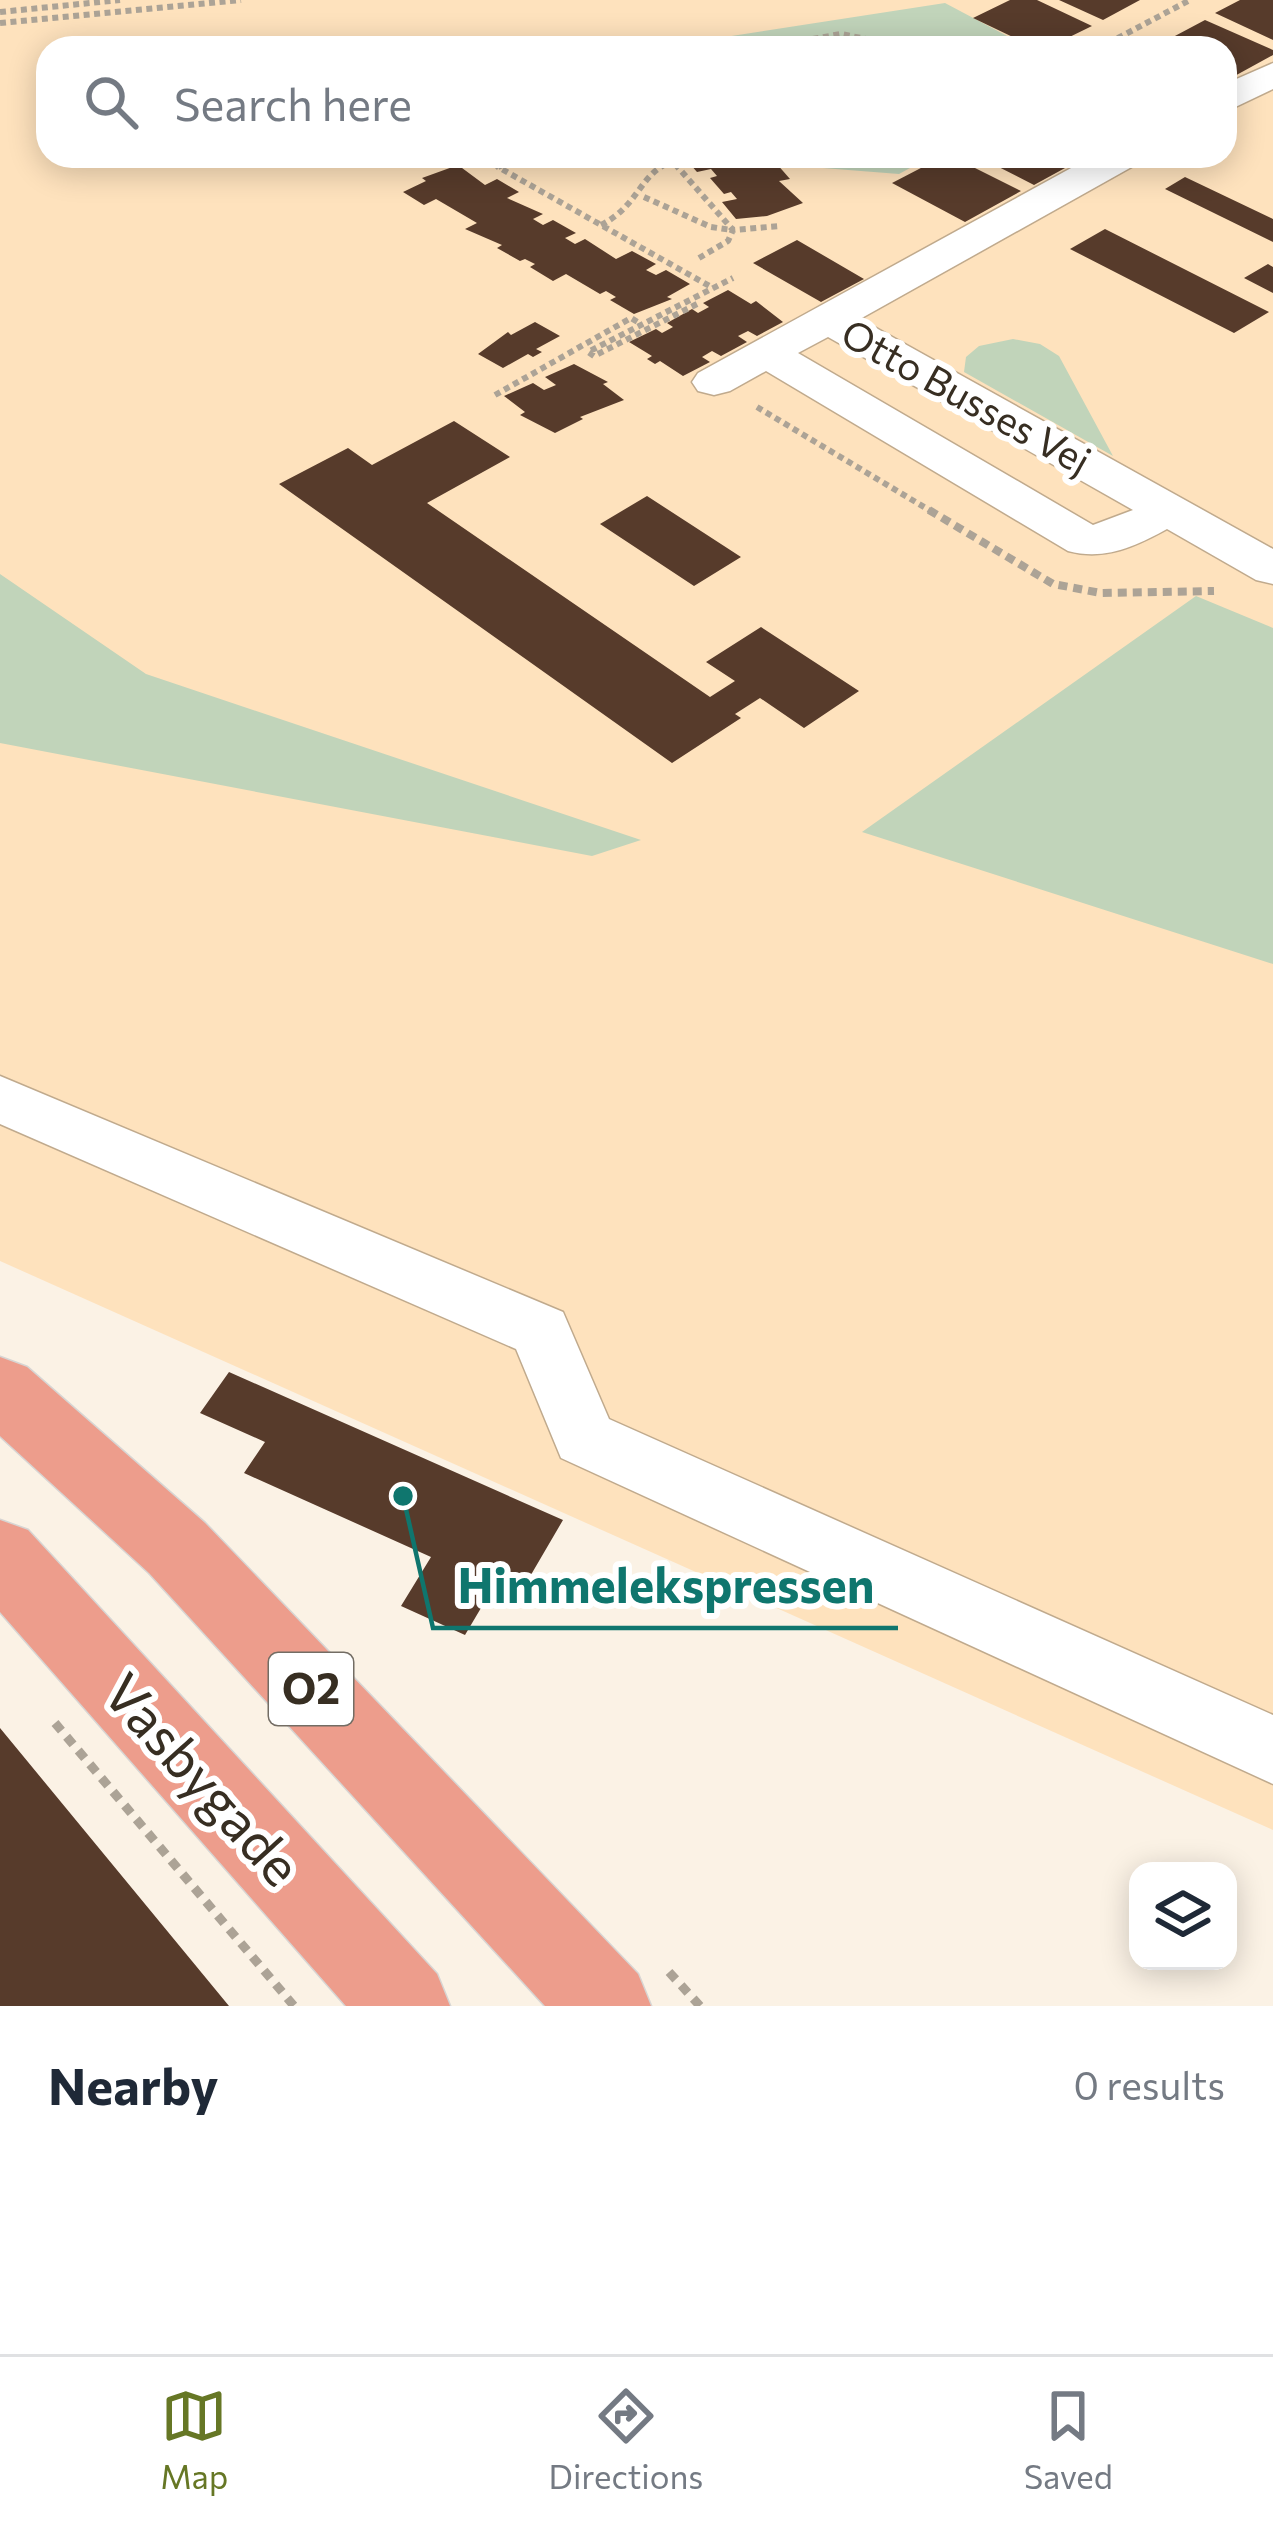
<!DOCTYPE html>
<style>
:root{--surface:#fff;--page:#f6f6f7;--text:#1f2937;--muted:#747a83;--line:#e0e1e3;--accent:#667725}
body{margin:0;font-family:Commissioner,sans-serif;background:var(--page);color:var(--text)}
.controls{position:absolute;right:36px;bottom:36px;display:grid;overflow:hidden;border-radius:24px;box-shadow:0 6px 30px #0003}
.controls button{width:108px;height:108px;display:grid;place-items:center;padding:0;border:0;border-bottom:3px solid var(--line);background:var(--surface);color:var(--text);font:60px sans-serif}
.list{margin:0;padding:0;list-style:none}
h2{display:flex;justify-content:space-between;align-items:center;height:156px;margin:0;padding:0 48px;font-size:51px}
h2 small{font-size:39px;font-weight:400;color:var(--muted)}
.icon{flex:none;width:66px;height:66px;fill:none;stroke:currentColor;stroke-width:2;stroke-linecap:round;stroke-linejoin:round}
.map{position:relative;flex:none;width:1273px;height:2006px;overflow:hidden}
.search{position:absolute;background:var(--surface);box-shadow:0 6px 30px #0003;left:36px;right:36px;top:36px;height:132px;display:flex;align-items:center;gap:30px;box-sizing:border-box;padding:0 42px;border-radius:36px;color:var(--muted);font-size:45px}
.sheet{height:348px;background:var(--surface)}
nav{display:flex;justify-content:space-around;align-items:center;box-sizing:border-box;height:168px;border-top:3px solid var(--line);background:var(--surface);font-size:33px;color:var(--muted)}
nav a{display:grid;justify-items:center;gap:6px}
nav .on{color:var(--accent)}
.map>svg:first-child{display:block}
</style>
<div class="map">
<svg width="1273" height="2006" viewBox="0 0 1273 2006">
<rect width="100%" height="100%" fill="#fbf2e5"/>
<path fill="#fee2bd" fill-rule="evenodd" d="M0 0H1273V1830L0 1261ZM48 48H1225V156H48Z"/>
<path fill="#c1d4ba" d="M945 3 1030 48 673 45Z
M798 156H932L899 174 810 167Z
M1013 339 1040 344 1059 356 1113 456 964 372 966 357 979 346Z
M0 574 146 674 641 840 592 856 0 743Z
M1196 596 1273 628V964L862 832Z"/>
<path fill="#573b2b" d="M1010 0H1037L1092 26 1047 48H1036L973 18Z
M1059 0H1140L1103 20Z
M1240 0H1273V40L1215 13Z
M1205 20 1273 50V55L1231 78 1225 76V48L1158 45Z
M683 156H756L765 165 776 163 790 179 779 181 803 203 767 216 736 219 722 202 737 199 731 192 724 194 710 178 717 176 711 169 697 172Z
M944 156H951L1021 191 965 222 892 183Z
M977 156H1087L1034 185Z
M458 165 485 185 497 179 519 192 507 198 543 214 533 219 543 225 553 220 576 233 565 238 575 244 585 239 616 259 632 251 656 264 646 270 656 275 666 270 690 284 667 297 672 299 634 314 610 300 616 297 606 291 600 294 566 274 553 281 530 267 535 264 525 259 520 261 497 248 502 245 465 229 477 223 436 199 424 205 403 192 426 181 422 178Z
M1185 177 1273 219V242L1165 189Z
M1105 229 1269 312 1234 333 1070 249Z
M797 240 864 279 821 302 753 263Z
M1268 264 1273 267V293L1244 278Z
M728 290 751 304 756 301 783 322 757 336 748 331 738 336 747 342 721 356 712 351 702 357 710 362 683 376 660 361 655 364 647 359 652 356 629 342 656 329 662 333 673 327 667 323 692 309 698 313 709 307 703 303Z
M535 322 560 336 536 349 542 352 533 357 528 354 503 368 478 354 508 332 511 335Z
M574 364 608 382 603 384 624 400 580 417 583 419 555 433 520 415 525 412 504 396 533 383 544 390 556 385 545 377Z
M454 421 510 457 427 503 710 697 735 681 706 662 761 627 859 691 804 728 760 698 735 714 741 718 672 763 279 484 348 448 372 465Z
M647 496 741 557 694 586 600 524Z
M229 1372 563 1520 518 1597 494 1586 465 1635 401 1606 431 1557 244 1473 265 1442 200 1413Z
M0 1728 229 2006H0Z"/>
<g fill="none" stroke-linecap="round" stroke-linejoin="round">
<defs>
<path id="minor" d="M1273 63V89L1225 112V84Z
M1093 156H1143L1137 164 860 319 1273 549V584L1256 580 1167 529C1136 546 1105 561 1068 551L766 371 730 391 714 395 698 391 692 382 698 373ZM828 337 1133 510 1093 525 798 353Z
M0 1076 563 1312 609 1419 1273 1715V1784L561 1458 516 1349 0 1124Z"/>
<path id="major" d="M0 1357 27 1367 205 1523 638 1974 651 2006H545L149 1573 0 1436Z
M0 1520 28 1530 437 1974 450 2006H346L0 1612Z"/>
</defs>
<use href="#minor" stroke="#c0aa8d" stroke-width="3"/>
<use href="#major" stroke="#d7d5d3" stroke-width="3"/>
<path stroke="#aca396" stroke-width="6" stroke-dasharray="6 4.5" stroke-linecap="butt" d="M0 12 120 0
M0 23 241 0
M761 48 841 34 912 48
M1099 48 1190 0
M522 156 498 167 713 288
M614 156 659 163
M668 156 733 230
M644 197 711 227 732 230
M601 225C640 205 638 175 672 161
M699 258 728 241 733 230 780 226
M697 304 594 356 588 352 733 278
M495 395 631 318 641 324
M757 407 934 513"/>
<path stroke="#aca396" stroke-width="8" stroke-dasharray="9 6" stroke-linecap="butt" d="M929 510 1053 584 1101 593 1214 591"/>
<path stroke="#aca396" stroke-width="9" stroke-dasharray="10 8" stroke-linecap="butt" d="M55 1723 294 2006
M669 1972 700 2006"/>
<use href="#minor" fill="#fff" fill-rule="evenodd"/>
<use href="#major" fill="#ed9d8c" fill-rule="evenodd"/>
</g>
<g text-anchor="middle" stroke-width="12" stroke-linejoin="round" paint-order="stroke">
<g font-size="39" fill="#372e22" stroke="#fff">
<text transform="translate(966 397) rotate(29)" y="14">Otto Busses Vej</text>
</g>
<rect fill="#fff" stroke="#736d64" stroke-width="3" x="269" y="1653" width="84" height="72" rx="9"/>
<g font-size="42" font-weight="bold" fill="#372e22">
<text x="311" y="1704">O2</text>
</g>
<g font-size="54" fill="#372e22" stroke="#fff">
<text transform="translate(202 1780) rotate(48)" y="19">Vasbygade</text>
</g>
</g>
<path fill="none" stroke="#0f766e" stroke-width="4.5" d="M403 1496L433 1628H898"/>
<circle fill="#0f766e" stroke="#fff" stroke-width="4.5" cx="403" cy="1496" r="12"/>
<g font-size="48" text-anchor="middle" font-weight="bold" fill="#0f766e" stroke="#fff" stroke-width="12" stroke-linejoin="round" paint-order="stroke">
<text x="666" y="1603">Himmelekspressen</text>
</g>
</svg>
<div class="controls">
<button><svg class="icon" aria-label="layers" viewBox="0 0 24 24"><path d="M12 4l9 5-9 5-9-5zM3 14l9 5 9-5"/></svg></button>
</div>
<div class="search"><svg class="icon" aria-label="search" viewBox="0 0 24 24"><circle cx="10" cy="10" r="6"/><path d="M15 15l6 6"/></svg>Search here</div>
</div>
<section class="sheet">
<h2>Nearby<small>0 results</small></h2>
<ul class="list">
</ul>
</section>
<nav>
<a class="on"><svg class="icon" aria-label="map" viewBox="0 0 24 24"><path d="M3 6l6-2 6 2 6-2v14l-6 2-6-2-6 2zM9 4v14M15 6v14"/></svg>Map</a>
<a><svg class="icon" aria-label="directions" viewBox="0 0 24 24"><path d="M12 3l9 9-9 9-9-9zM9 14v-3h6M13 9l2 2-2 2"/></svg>Directions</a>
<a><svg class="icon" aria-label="saved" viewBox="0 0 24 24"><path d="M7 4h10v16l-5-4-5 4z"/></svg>Saved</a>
</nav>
